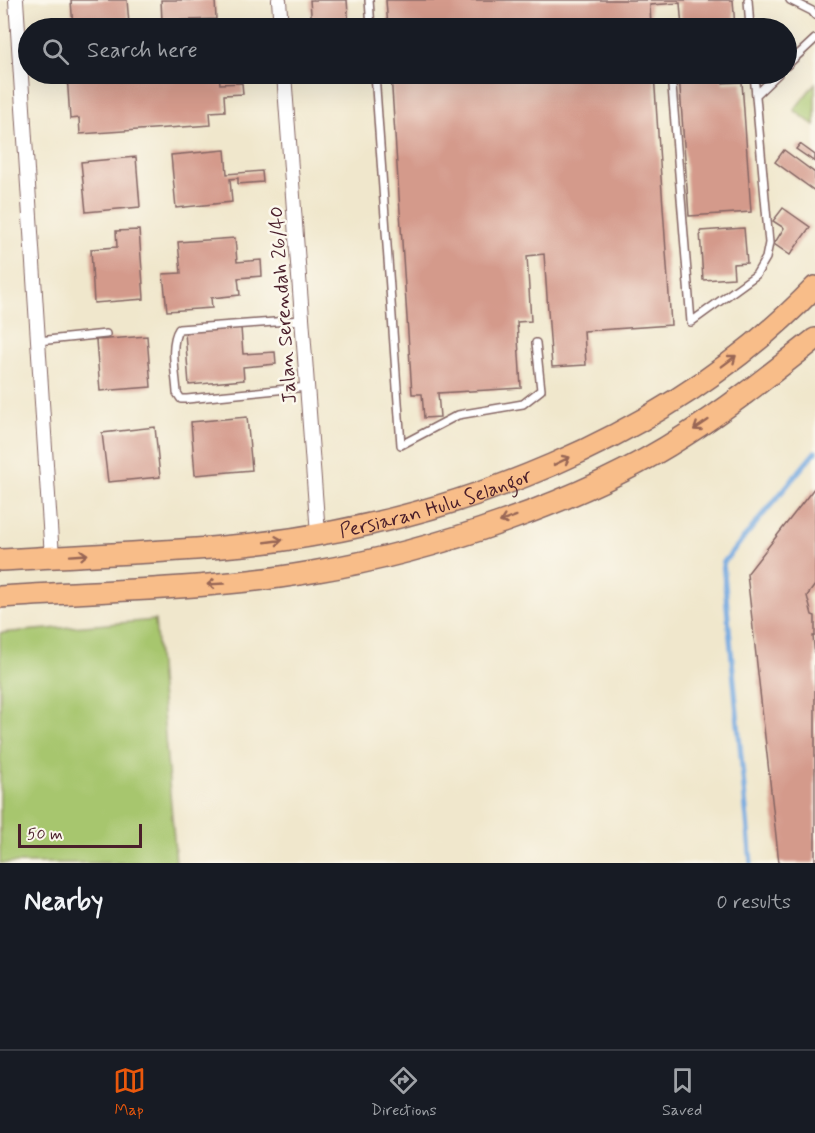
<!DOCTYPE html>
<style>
:root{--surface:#171b24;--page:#20242c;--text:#f1f3f6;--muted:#9ea1a6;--line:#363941;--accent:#ea580c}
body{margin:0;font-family:Mynerve,sans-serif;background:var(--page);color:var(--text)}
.scale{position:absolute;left:18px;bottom:15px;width:124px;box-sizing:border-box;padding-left:6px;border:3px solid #4a1f2b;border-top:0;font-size:16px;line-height:21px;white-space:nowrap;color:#4a1f2b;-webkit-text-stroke:4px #fbf7ec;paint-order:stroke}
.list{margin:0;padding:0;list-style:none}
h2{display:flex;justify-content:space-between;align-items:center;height:78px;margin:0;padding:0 24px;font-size:26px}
h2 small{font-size:20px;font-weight:400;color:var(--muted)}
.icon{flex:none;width:33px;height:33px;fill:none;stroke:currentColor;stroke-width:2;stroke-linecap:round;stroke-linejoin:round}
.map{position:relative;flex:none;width:815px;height:863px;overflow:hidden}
.search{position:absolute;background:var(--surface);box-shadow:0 6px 24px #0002;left:18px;right:18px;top:18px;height:66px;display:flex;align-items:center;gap:15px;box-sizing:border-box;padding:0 21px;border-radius:33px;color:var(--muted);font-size:22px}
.sheet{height:186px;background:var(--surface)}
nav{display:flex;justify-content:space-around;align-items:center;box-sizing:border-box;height:84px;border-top:2px solid var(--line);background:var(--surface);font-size:16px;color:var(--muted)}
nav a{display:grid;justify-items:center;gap:3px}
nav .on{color:var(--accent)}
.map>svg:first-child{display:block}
</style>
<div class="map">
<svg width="815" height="863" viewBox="0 0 815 863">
<rect width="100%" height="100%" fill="#fbf7ec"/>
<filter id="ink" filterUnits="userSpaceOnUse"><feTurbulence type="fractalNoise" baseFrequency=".0167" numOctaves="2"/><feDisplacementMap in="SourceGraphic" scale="12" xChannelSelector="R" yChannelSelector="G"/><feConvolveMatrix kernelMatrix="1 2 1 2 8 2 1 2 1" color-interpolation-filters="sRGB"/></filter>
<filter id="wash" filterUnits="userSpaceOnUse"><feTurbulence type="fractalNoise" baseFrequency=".008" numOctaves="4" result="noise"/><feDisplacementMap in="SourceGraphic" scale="24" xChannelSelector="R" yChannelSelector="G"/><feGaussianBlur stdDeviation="1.35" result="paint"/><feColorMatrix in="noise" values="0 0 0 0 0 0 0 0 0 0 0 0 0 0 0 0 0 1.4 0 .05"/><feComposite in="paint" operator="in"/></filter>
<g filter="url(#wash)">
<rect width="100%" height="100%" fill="#f0e7cc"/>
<path fill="#a7c66e" stroke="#78724c" stroke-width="1.5" d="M815 83V126L794 110Z
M155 620 176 863H0V633Z"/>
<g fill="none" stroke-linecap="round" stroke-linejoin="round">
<path stroke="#72a8e0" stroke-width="5" d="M751 863 723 563 815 452"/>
</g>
<g id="blocks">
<path fill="#d49a8b" d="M71 0H127L129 24 73 28Z
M161 0H215L216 19 162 21Z
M310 0H347L349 28H312Z
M386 0H733L735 28H682L680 3 650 5 651 28H388Z
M67 74H219L220 84 242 83 243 94 224 95 225 111 210 112 211 125 80 134 79 118 70 119Z
M315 74H352V79L315 81Z
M391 74H654L671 325 584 331 586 365 552 367 544 254 527 256 531 321 517 322 521 388 438 393 440 417 424 418 422 394H412Z
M679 74H722L723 83 742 82 751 212 689 216Z
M800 144 815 155V162L796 149Z
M225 150 227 174 262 171 263 182 238 184V178L230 179 232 202 176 208 171 155Z
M784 150 815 173V191L775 162Z
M136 157 140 207 86 212 81 162Z
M783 208 810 227 790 255 774 244 784 228 773 221Z
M744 228 747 263 733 264 734 278 703 280 700 231Z
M139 230 144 299 94 303 91 249 117 247 116 231Z
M235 238 237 262 261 260 262 276 238 278 240 295 211 298 212 308 167 311 163 274 181 273 178 242Z
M241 328 243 354 275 352 276 364 243 367 244 380 189 385 185 332Z
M147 336 151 387 100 391 96 340Z
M247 417 252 470 195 475 191 422Z
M155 427 160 477 108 482 102 433Z
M815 487V585L807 596 812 615 815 616V636H813L815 656V863H779L747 574Z"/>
</g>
</g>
<g filter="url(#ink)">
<use href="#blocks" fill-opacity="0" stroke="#846563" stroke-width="1.5"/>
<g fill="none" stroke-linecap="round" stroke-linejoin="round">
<defs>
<path id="service" d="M369 0 371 28
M748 0 750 28
M790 0 812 11 815 15
M786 66 815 39
M375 74 401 445 458 415 523 404 541 390 536 343
M671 74 691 322
M756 95 778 74
M302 320 179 329C169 344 176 374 177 393L181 399H187L307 387
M691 322 756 275 766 258 769 243 754 74
M38 341 106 334"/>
<path id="minor" d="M16 0 52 557
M279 0 281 28
M284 74 318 534"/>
<g id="primary">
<path id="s1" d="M0 560C81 555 163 553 244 545 450 523 669 439 815 287"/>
<path d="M0 597C104 590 209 590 312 572 431 552 583 502 684 436 730 407 772 373 815 339"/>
</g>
</defs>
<use href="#service" stroke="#846563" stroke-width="10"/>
<use href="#minor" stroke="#846563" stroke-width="16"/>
<use href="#primary" stroke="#846563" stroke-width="24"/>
<use href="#service" stroke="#fff" stroke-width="7"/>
<use href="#minor" stroke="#fff" stroke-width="14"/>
<use href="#primary" stroke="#f8bd89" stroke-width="21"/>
</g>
<defs><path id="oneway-shaft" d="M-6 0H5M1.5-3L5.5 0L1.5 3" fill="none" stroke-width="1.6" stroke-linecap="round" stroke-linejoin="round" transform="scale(1.5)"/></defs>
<g stroke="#986655">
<use href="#oneway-shaft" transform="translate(729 361) rotate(-37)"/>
<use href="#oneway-shaft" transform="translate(701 425) rotate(146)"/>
<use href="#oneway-shaft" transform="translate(562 461) rotate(-26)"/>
<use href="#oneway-shaft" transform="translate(508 519) rotate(160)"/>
<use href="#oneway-shaft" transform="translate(274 541) rotate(-8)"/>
<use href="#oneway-shaft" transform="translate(79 555) rotate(-4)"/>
<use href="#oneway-shaft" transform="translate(216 584) rotate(177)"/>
</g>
</g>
<g text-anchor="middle" stroke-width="5" stroke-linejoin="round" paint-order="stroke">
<g font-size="20" fill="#4a1f2b" stroke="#fbf7ec">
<text transform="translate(282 305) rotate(-94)" y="7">Jalan Serendah 26/40</text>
<text dy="7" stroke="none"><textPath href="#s1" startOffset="441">Persiaran Hulu Selangor</textPath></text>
</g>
</g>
</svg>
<div class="scale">50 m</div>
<div class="search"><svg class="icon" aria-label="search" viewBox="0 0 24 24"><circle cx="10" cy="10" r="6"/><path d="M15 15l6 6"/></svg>Search here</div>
</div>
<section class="sheet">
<h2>Nearby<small>0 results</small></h2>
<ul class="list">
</ul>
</section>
<nav>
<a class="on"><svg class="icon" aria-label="map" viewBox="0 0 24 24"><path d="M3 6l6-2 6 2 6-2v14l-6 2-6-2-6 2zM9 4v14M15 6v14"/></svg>Map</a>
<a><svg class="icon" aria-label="directions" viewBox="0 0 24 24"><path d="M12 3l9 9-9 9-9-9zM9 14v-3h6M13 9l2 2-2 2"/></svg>Directions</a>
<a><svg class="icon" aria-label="saved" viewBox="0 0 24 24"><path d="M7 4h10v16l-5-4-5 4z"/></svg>Saved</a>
</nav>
